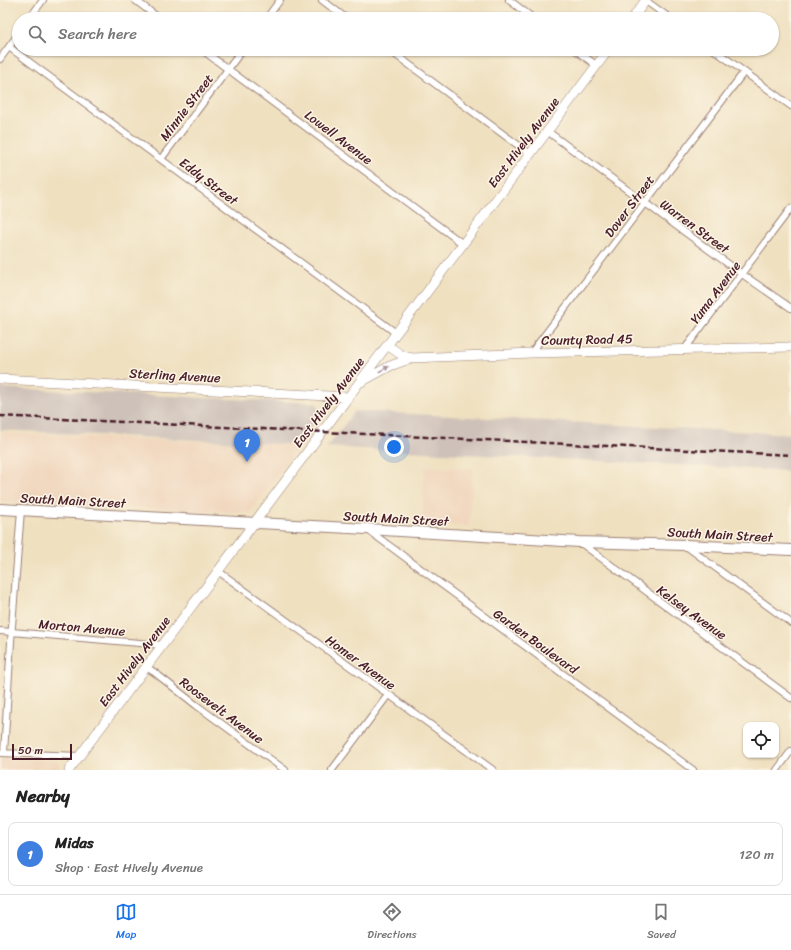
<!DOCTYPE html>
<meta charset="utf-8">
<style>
:root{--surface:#fff;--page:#f2f2f2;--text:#222;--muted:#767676;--line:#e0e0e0;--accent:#1a73e8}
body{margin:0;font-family:Sriracha,sans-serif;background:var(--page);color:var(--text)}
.controls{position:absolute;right:12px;bottom:12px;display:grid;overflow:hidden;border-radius:8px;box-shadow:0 1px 3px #0004}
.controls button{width:36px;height:36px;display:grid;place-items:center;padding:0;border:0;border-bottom:1px solid var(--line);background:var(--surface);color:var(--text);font:20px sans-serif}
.scale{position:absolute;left:12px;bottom:10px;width:60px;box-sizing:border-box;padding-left:4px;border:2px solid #4a1f2b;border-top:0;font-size:11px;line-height:14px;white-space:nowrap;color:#4a1f2b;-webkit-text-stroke:3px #fcf5e5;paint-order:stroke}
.you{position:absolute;left:394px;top:447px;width:14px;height:14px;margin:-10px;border:3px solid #fff;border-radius:50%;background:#1a73e8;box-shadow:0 0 0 6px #1a73e833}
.badge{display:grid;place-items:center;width:26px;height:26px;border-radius:50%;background:var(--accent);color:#fff;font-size:13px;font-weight:700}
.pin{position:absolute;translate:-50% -33px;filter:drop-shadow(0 1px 2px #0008)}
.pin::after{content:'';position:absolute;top:21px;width:14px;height:12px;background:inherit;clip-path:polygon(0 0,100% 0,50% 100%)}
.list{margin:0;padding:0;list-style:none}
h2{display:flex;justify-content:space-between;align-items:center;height:52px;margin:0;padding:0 16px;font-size:17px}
h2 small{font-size:13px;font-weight:400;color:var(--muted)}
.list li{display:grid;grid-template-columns:26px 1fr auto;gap:12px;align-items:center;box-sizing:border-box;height:64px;margin:0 8px 8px;padding:0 8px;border:1px solid var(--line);border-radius:8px}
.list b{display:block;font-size:15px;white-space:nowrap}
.list p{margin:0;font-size:13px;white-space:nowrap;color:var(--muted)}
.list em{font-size:13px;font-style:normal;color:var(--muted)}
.icon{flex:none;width:22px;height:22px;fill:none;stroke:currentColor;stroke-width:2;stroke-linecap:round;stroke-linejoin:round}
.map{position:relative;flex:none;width:791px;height:770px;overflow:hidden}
.search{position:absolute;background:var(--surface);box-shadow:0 1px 3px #0004;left:12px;right:12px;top:12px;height:44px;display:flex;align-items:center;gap:10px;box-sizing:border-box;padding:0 14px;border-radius:22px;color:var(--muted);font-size:15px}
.sheet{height:124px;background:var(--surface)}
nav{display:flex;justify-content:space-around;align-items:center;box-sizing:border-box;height:56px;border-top:1px solid var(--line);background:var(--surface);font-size:11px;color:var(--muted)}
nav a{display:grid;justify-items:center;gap:2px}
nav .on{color:var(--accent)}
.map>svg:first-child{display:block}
</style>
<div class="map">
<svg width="791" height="770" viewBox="0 0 791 770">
<rect width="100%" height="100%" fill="#fcf5e5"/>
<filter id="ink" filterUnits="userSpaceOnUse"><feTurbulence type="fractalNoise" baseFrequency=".025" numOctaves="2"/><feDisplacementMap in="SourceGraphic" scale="8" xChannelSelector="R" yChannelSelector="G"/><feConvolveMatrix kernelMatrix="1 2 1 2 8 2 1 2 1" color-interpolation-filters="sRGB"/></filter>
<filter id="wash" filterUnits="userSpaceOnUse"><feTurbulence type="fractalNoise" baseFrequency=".012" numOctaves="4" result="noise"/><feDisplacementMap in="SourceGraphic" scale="16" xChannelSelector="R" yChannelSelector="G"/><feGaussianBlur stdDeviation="0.9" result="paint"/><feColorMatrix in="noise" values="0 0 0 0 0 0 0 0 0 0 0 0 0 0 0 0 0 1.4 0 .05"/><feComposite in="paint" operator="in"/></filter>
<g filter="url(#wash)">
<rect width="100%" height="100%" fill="#efe0c0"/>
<path fill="#f0d5bc" d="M0 433 299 445 250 513 0 501Z
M425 467 473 469 469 526 422 523Z
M0 758 56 761 59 763 60 765 57 770H0Z"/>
<path fill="#cec1b9" d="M0 388 316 403 322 412 299 445 0 430Z
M355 411 791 434V471L327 447Z"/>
</g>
<g filter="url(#ink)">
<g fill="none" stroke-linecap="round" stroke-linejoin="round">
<defs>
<path id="street" d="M135 0 160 19
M322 0 347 19
M509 0 534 19
M646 1 671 19
M29 19 43 0
M266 19 280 0
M9 47 396 333
M201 49 463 244
M388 49 530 154
M574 49 596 65
M713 49 791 106
M0 59 19 33
M547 131 742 274 791 308
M161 159 243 49
M684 350 791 208
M531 353 744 72
M368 530 693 770
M581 543 791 698
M686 546 791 623
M218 571 493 770
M0 631 163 645
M146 667 154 672 196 705 285 770
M0 753 80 756
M4 753 12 626 21 510
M332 770 388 695
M777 770 791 751"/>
<path id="secondary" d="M632 19 646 0
M387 345 403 356 412 358 531 353 791 347
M0 379 348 397
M361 382 390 366 412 358
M69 770 609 49"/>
<path id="primary" d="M0 509 367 529 579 542 685 545 791 550"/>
</defs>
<use href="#street" stroke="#9c8076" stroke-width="8"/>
<use href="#secondary" stroke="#9c8076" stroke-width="10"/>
<use href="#primary" stroke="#9c8076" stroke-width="12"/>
<use href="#street" stroke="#fff" stroke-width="6"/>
<use href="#secondary" stroke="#fff" stroke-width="9"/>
<use href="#primary" stroke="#fff" stroke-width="10"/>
<path stroke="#4a1f2b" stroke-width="2.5" stroke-dasharray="6 3" stroke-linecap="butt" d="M0 416 791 455"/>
</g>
<defs><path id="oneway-solid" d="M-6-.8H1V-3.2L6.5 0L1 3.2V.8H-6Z"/></defs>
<use fill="#ae9aa0" href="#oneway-solid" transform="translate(384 369) rotate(-28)"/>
</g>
<g text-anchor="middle" stroke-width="3" stroke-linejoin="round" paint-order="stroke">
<g font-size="13" fill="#4a1f2b" stroke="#fcf5e5">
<text transform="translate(186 107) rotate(-53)" y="5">Minnie Street</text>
<text transform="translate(339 137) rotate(37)" y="5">Lowell Avenue</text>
<text transform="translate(523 142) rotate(-53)" y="5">East Hively Avenue</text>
<text transform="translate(209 181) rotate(37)" y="5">Eddy Street</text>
<text transform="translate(629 206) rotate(-53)" y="5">Dover Street</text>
<text transform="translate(695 226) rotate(36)" y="5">Warren Street</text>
<text transform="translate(715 292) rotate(-53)" y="5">Yuma Avenue</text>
<text transform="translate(587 339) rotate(-1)" y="5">County Road 45</text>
<text transform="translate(175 375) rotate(3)" y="5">Sterling Avenue</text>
<text transform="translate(328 402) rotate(-53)" y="5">East Hively Avenue</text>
<text transform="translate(73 500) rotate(3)" y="5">South Main Street</text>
<text transform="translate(396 518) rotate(3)" y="5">South Main Street</text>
<text transform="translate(720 534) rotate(3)" y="5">South Main Street</text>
<text transform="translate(692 612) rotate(36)" y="5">Kelsey Avenue</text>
<text transform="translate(82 627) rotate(5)" y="5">Morton Avenue</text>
<text transform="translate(536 641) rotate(36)" y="5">Garden Boulevard</text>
<text transform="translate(134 661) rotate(-53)" y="5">East Hively Avenue</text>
<text transform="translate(361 662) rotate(36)" y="5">Homer Avenue</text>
<text transform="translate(222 710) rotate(37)" y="5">Roosevelt Avenue</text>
</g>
</g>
</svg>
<div class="controls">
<button><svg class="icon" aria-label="locate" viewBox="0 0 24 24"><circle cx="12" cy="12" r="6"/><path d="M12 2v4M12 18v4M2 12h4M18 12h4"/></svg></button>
</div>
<div class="scale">50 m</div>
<div class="you"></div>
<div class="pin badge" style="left:247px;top:462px;background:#3f7fe0">1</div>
<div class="search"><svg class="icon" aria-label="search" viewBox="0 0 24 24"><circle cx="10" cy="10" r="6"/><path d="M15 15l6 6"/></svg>Search here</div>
</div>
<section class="sheet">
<h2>Nearby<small></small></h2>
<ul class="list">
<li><span class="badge" style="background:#3f7fe0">1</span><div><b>Midas</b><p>Shop · East Hively Avenue</p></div><em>120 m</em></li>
</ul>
</section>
<nav>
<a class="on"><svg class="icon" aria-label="map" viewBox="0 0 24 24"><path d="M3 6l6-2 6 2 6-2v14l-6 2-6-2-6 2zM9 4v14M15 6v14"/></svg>Map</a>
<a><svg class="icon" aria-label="directions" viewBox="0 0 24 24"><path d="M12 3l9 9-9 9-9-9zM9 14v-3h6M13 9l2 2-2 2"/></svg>Directions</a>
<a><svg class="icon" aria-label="saved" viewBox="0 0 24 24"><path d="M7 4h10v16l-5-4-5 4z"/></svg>Saved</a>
</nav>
